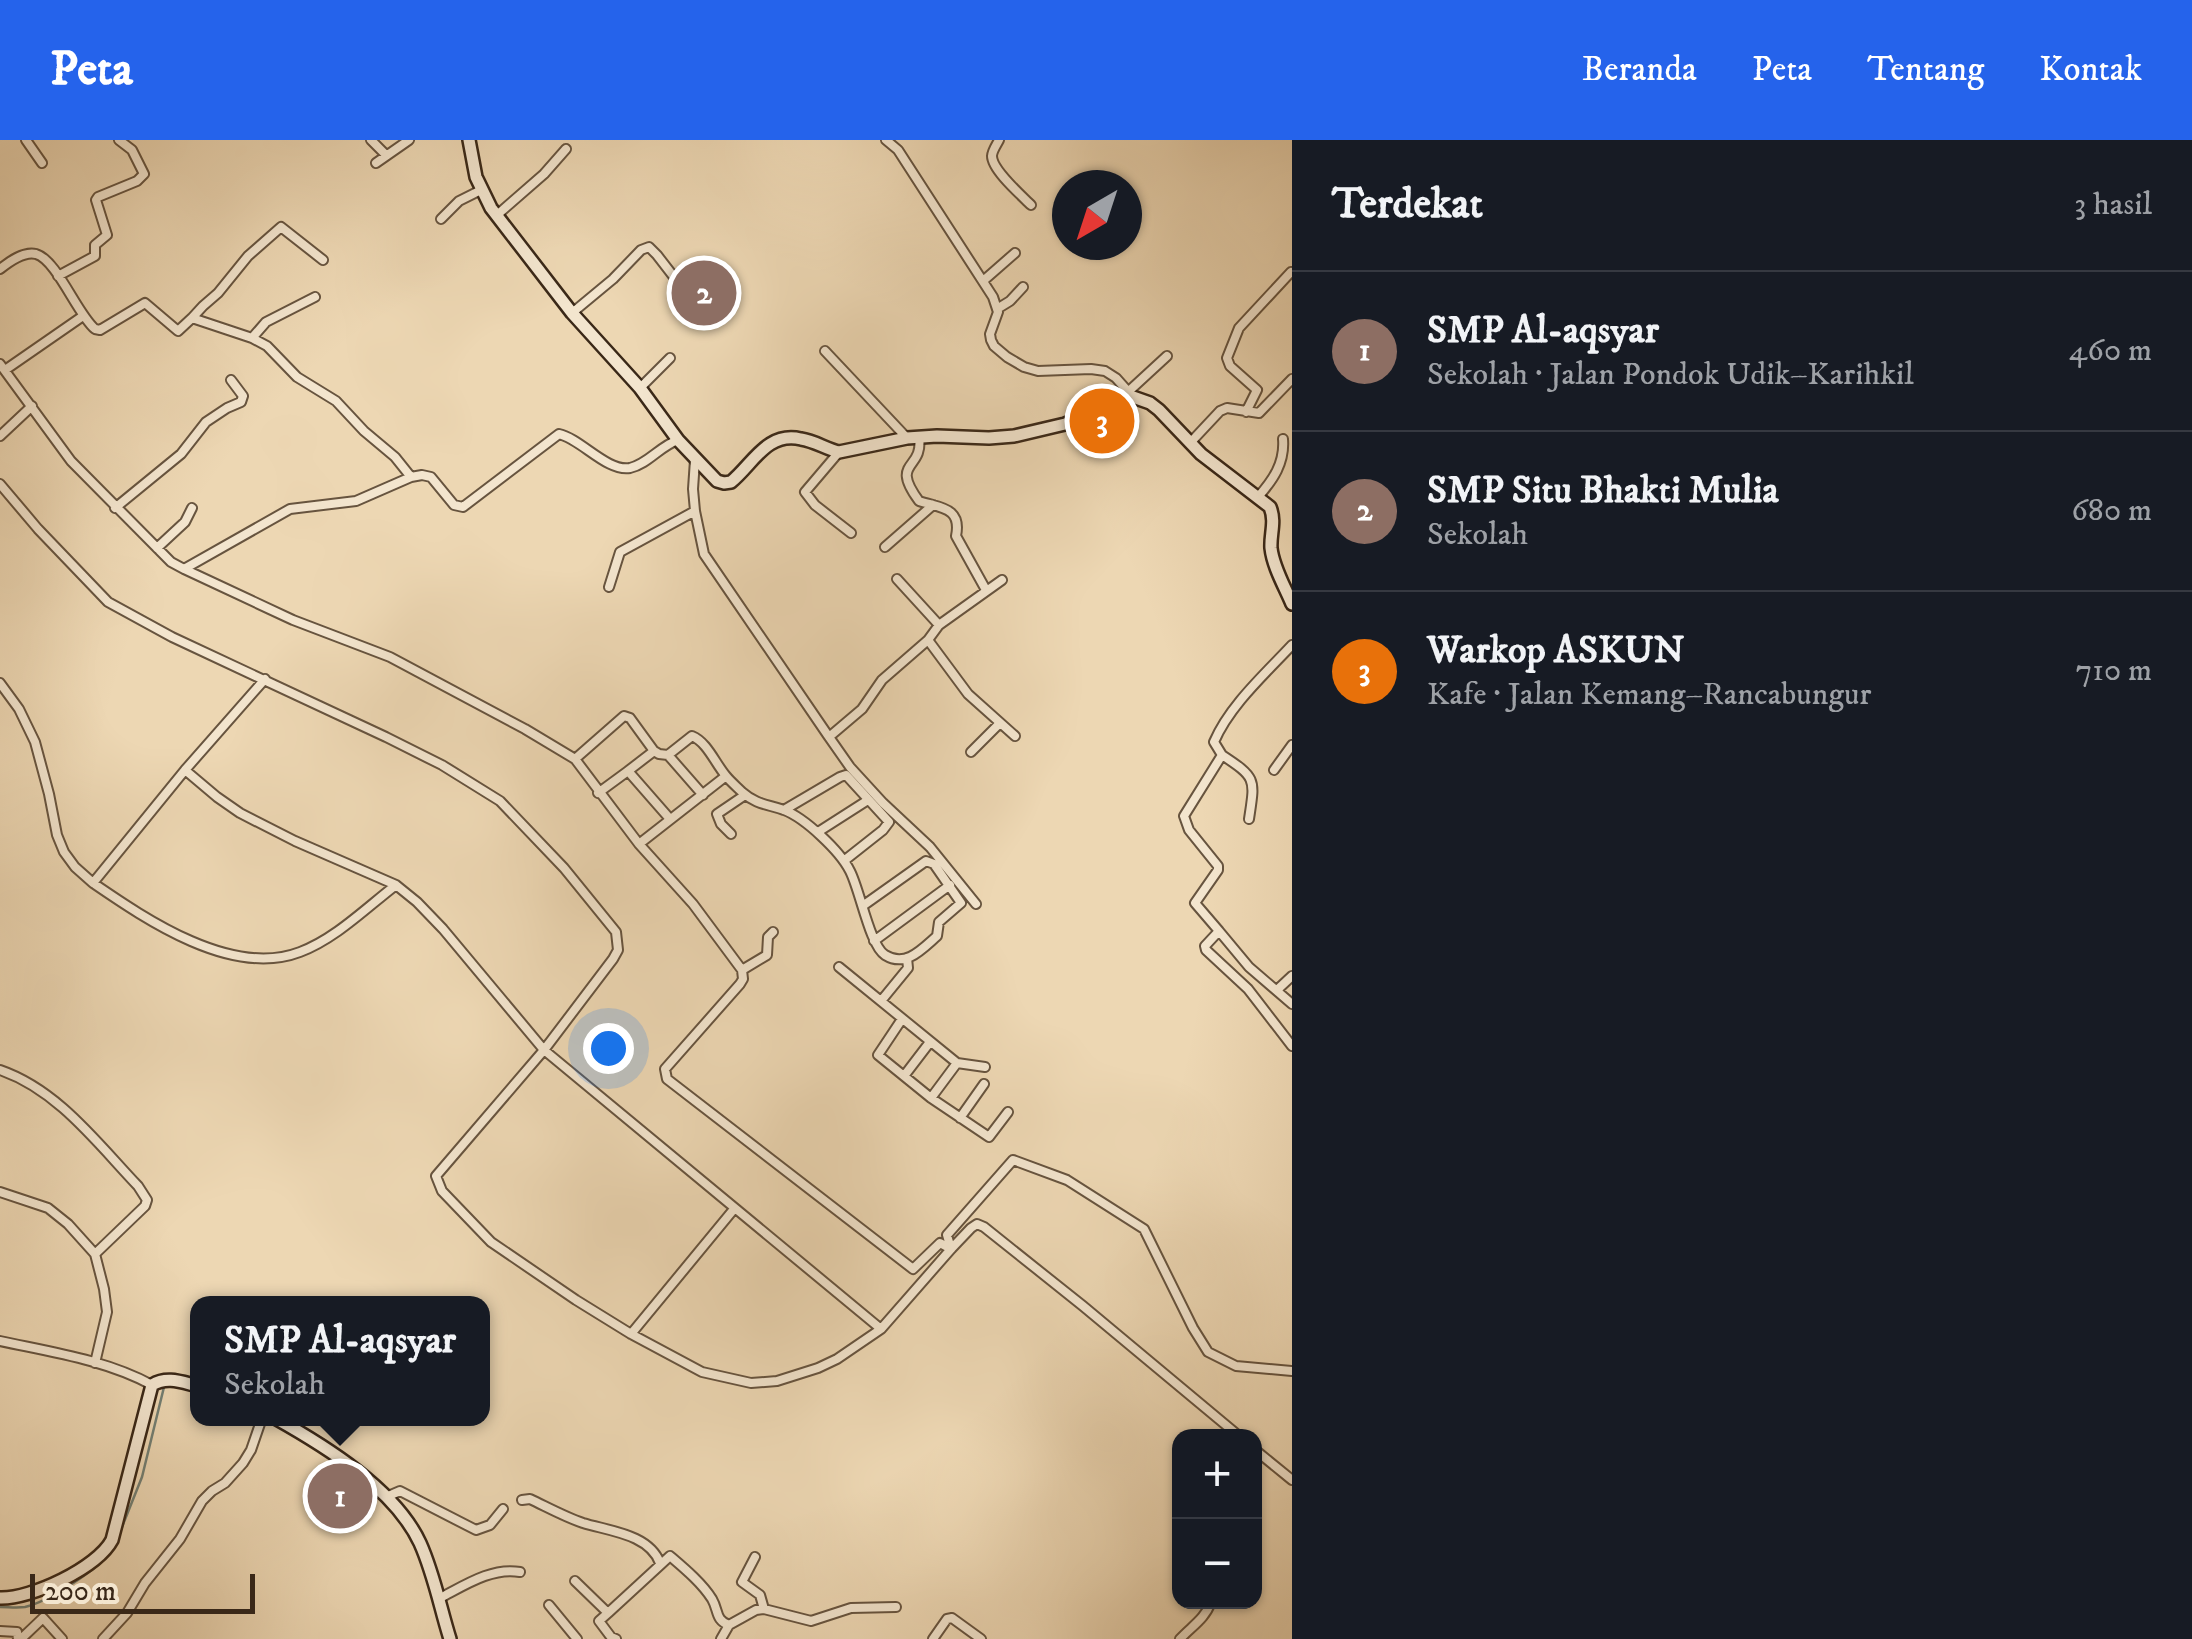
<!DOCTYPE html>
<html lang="id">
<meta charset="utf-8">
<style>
:root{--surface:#171b24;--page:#242831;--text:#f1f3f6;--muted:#9ea1a6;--line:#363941;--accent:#2563eb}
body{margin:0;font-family:"IM FELL DW Pica",serif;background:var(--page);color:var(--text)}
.controls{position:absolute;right:30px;bottom:30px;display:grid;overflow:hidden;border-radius:20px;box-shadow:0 2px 8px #0004}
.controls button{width:90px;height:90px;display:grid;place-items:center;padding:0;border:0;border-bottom:2px solid var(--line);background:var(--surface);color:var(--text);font:50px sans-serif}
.compass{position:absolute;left:1052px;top:30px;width:90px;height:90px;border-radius:50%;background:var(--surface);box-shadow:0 2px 8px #0004;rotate:219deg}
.scale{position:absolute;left:30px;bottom:25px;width:225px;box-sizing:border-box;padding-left:10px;border:5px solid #3a2818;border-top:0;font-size:28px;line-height:35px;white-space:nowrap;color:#3a2818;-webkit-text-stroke:8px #f3e5ce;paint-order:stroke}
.you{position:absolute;left:608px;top:908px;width:35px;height:35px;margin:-25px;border:8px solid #fff;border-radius:50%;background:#1a73e8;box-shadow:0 0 0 15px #1a73e833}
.badge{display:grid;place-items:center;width:65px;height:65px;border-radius:50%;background:var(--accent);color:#fff;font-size:32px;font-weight:700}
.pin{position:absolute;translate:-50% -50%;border:5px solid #fff;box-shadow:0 2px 10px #0006}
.popup{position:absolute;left:190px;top:1156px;width:300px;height:130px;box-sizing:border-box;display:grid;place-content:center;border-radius:20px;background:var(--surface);filter:drop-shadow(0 2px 8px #0005);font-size:32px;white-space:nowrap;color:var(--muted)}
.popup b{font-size:38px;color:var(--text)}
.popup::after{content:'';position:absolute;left:50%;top:100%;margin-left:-20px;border:20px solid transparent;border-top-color:var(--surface)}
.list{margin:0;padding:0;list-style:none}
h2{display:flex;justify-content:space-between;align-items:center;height:130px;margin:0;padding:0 40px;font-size:42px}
h2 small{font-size:32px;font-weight:400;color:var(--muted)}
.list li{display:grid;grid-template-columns:65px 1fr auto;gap:30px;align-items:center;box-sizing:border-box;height:160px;padding:0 40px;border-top:2px solid var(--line)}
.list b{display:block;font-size:38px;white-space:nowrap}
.list p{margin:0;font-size:32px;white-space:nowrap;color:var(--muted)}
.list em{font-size:32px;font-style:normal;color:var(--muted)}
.map{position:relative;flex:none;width:1292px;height:1499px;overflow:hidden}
header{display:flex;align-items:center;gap:60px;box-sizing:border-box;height:140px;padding:0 50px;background:var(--accent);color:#fff}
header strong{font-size:48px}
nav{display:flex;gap:55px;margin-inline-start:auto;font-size:35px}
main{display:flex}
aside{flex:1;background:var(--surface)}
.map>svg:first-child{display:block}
</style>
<header>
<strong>Peta</strong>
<nav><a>Beranda</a><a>Peta</a><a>Tentang</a><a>Kontak</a></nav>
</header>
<main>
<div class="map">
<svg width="1292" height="1499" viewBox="0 0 1292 1499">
<rect width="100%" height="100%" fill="#edd7b3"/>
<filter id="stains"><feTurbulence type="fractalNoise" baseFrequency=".002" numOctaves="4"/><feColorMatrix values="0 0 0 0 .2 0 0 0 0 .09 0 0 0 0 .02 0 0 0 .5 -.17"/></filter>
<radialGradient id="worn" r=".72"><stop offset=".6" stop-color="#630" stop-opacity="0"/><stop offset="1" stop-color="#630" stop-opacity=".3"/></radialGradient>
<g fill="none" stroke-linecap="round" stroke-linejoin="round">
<path stroke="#737f73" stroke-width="2.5" d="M118 1397 142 1337 164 1247
M0 1467C8 1467 17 1468 25 1467 47 1462 102 1428 112 1409"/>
<defs>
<path id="street" d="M26 0 42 23
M371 0 386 15
M886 0 898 10 993 157 998 172 990 194 991 200 994 206 1007 217 1024 227 1038 231 1091 229 1105 231 1116 238 1133 257
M999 0C997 4 992 11 992 16 992 30 1021 55 1031 65
M376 23 409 0
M497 75 544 34 566 9
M441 79 459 61 481 50
M0 129C10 121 24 111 36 114 57 120 77 174 95 189L100 190 145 163 178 191 192 178 252 198 267 206 297 237 336 261 364 291 395 317 411 337
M58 136 95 116V105L107 95 96 60 98 57 137 41 144 34 132 10 119 0
M983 141 1015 113
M997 169 1010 161 1023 147
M572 173 613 139 641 110 649 107 657 115 698 168
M192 178 203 166 218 153 248 116 281 87 323 120
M252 198 266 182 315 157
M825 211 907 298
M0 224 71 321 171 422 184 429 290 369 356 361 411 337 422 335 431 337 454 365 463 367 559 294C581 299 607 332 630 328 648 324 660 306 678 300
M5 230 83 176
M640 248 670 218
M1129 251 1167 216
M1246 272 1257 250 1230 226 1227 218 1239 188 1291 132
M0 296 32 266
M919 297C924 331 889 320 919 361 940 368 962 367 956 396L986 450
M1190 303 1220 271 1227 268 1259 273 1292 239
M839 312 805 352 815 365 851 393
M695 320 693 349 695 371 704 414 829 597
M0 344 38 389 108 462 172 497 386 597 442 625 500 661 564 728 616 792 618 810 613 819 544 910 436 1036 442 1051 491 1102 576 1160 631 1194 702 1232 751 1243 777 1241 818 1228 837 1219 881 1189 951 1109 971 1088 977 1084 984 1087 1083 1166 1239 1296
M1258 357C1273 340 1285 323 1283 299
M115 368 181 314 206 282 227 268 241 262 243 256 231 240
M885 407 933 365
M157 408 185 382 192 368
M184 429 293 480 390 517 525 589 575 619 639 704 693 764 742 830 743 839 740 844 665 929 667 939 913 1129 940 1103 951 1109
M897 439 939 485
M609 447 620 412 695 371
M928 500 968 554 1015 596
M1292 505C1265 534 1230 565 1214 602L1222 615 1184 676 1189 690 1218 726V730L1195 763 1219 791 1205 806 1206 810 1248 849 1292 906
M0 543 19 569 35 602 49 654 57 695 64 712 75 727 93 743 185 630 217 657 240 673 295 701 396 745 417 762 443 789 544 910 881 1189
M971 612 1000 583
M668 615 703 655
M1222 615C1257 638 1255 639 1249 679
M575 619 624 576 630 578 654 611
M185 630 265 539
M1274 630 1292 605
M628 631 654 611 659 614 668 615 692 596C707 602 715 623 726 636 731 642 737 647 742 652 757 665 767 664 784 670 805 678 840 711 850 731 860 750 870 806 885 815 906 828 922 809 937 796L939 782 961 763 934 724 926 721 864 765
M598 653 628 631 670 679
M784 670 840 637 846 635 889 682 883 690 845 720
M818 692 868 660
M731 694 721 684 717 674 745 655
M639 704 726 636
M93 743C147 780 232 838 300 812 335 799 366 768 396 745
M976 764 930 707 883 663 850 627 829 597 862 569 882 540 928 500 939 485 1002 440
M1219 791 1249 827 1292 864
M874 801 950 745
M839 827 957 923 985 927
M742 830 767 815 768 797 773 792
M1277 850 1292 836
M881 861 908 828 907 818
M902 879 878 915 931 958 989 997 1008 972
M0 930C58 950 97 1003 138 1046L147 1060 145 1066 95 1114
M904 936 930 902
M931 958 957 923
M960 978 984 944
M0 1052 48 1068 68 1084 95 1114 104 1149 107 1172 95 1223
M951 1109 947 1095 1013 1020 1067 1040 1144 1089 1193 1188 1208 1212 1236 1226 1292 1231
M631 1194 734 1069
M0 1201C51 1212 106 1220 152 1245
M1254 1309 1292 1340
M386 1357 400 1351 476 1390 490 1385 503 1369
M522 1360 530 1359C547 1367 565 1377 583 1383 609 1391 649 1394 660 1423
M755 1417 742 1442 760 1455 764 1469
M575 1441 608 1473 599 1481 611 1497 616 1499
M440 1458C465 1445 492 1427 520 1432
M549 1465 577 1499
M608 1473 670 1416C684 1428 702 1443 712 1459 719 1471 715 1480 729 1485L756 1470 764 1469 811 1481 851 1468 896 1467
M0 1491 17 1492 18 1499
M21 1499 43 1478 62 1499
M103 1499 127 1473 145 1443 180 1399 202 1361 212 1351 225 1343 243 1323 251 1310 262 1278
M721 1499 729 1485
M933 1499 947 1479 952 1478 981 1499
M1180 1499C1192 1486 1205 1479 1211 1462"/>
<path id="secondary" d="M469 0 476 37 491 68 572 173 640 248 678 300 717 341 724 343 731 342C753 324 767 291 801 299 815 301 826 309 839 312L907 298 937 296 989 298 1014 296 1065 284 1133 257 1150 263 1159 270 1201 314 1270 367C1276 382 1270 394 1271 408 1273 427 1285 447 1292 464
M275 1278C325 1306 395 1349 420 1403 434 1434 440 1467 450 1499
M0 1458C31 1459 97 1428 112 1400L152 1245C167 1236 181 1242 198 1246"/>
</defs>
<use href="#street" stroke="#67543f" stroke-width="12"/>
<use href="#secondary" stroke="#3a2818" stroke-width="16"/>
<use href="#street" stroke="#f3e5ce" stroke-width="8"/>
<use href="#secondary" stroke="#f3e5ce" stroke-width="11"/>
</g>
<rect width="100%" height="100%" filter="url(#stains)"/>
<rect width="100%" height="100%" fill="url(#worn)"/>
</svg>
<div class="controls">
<button>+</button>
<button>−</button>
</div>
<svg class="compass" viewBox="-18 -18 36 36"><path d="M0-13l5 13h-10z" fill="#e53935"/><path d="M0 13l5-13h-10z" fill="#9ea1a6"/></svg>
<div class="scale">200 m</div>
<div class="you"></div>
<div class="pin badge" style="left:340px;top:1356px;background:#8d6e63">1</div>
<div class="popup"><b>SMP Al-aqsyar</b>Sekolah</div>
<div class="pin badge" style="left:704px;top:153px;background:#8d6e63">2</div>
<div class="pin badge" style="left:1102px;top:281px;background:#e8710a">3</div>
</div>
<aside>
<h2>Terdekat<small>3 hasil</small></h2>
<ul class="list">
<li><span class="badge" style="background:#8d6e63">1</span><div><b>SMP Al-aqsyar</b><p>Sekolah · Jalan Pondok Udik–Karihkil</p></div><em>460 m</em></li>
<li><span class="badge" style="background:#8d6e63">2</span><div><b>SMP Situ Bhakti Mulia</b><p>Sekolah</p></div><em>680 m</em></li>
<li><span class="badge" style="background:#e8710a">3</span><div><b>Warkop ASKUN</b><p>Kafe · Jalan Kemang–Rancabungur</p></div><em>710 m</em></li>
</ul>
</aside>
</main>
